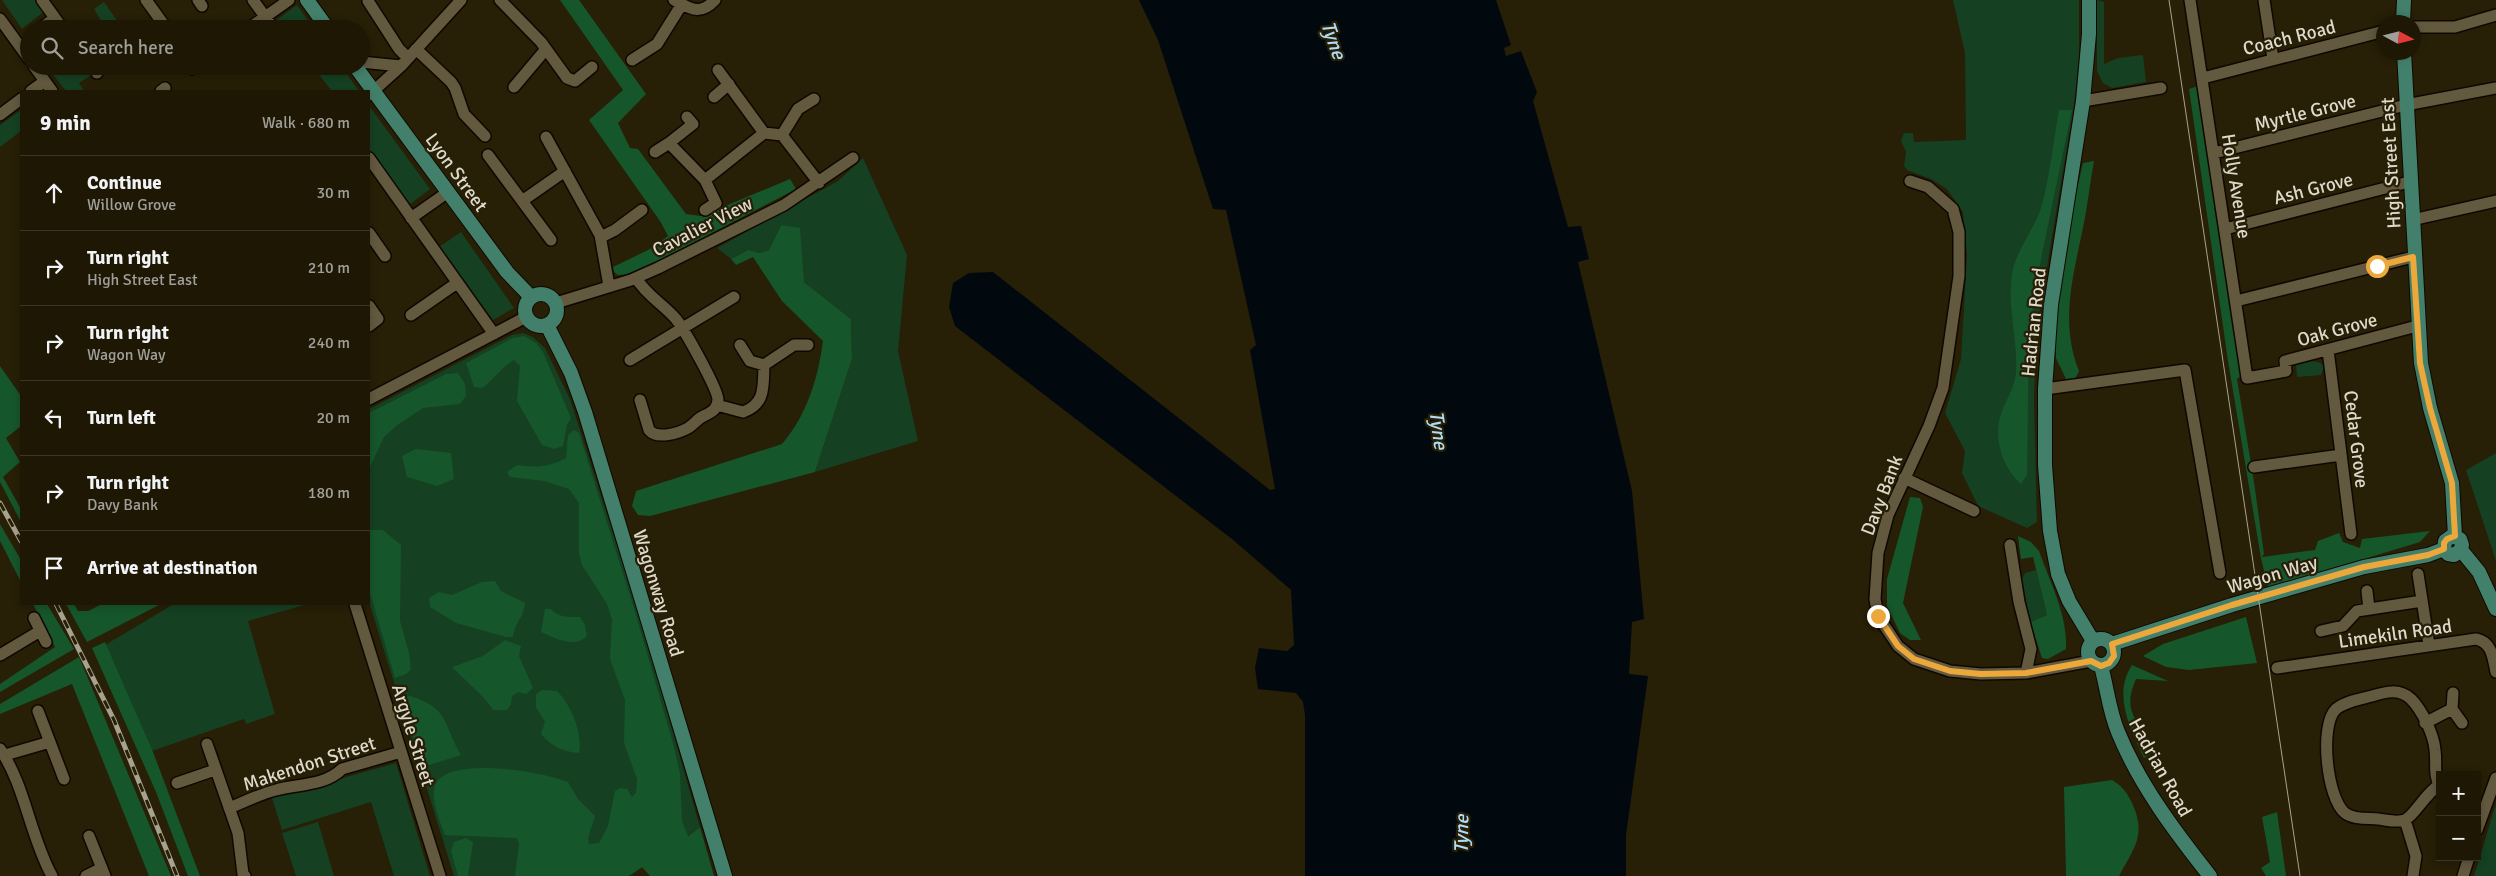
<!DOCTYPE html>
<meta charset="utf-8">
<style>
:root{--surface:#1d1704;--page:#25200e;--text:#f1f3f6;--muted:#a09f9a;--line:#3b3626}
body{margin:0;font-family:Signika,sans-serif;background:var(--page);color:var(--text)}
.controls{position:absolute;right:15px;bottom:15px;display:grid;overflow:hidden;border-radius:0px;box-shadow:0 2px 8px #0003}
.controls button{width:45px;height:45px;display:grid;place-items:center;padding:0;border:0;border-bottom:1px solid var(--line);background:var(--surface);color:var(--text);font:25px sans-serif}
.compass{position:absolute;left:2376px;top:15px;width:45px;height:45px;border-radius:50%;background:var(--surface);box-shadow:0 2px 8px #0003;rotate:97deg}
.stop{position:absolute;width:15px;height:15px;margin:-11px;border:4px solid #eda83c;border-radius:50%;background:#fff}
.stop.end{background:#eda83c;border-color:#fff;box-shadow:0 1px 5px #0008}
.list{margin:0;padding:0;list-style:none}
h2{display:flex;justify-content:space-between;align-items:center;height:65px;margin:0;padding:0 20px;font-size:21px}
h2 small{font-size:16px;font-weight:400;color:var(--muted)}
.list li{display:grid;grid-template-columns:32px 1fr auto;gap:15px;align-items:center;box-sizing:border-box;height:75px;padding:0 20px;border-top:1px solid var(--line)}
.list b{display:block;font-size:19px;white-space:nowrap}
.list p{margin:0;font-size:16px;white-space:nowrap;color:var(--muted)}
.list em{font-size:16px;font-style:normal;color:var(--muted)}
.icon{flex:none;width:28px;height:28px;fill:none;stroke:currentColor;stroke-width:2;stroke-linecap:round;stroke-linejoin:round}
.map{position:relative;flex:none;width:2496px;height:876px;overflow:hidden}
.search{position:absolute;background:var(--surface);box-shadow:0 2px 8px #0003;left:20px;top:20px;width:350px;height:55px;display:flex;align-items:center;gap:12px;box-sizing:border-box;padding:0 18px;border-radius:28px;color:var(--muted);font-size:19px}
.panel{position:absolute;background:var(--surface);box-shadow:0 2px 8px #0003;left:20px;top:90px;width:350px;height:515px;border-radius:0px}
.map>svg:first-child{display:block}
</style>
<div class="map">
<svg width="2496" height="876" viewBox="0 0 2496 876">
<rect width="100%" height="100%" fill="#271f06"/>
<path fill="#154022" d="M2 0H39L46 10 22 29Z
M1953 0H2079V56L2074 105 2036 333 2034 399 2037 522 2027 528 1978 506 1962 473 1965 451 1945 413 1961 359 1967 255 1963 212 1947 189 1931 179 1907 170 1904 166 1906 152 1901 141 1904 133H1913L1914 142 1966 140 1965 53Z
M2097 0 2104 2V64L2118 58 2143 55 2146 82 2112 88 2103 83 2097 71Z
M104 2 123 29H106L94 9Z
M297 5 314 29H279L274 22Z
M46 66H87L93 74 79 83 84 91H66Z
M312 66H341L359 91H332Z
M370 107 430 189 409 205 369 150Z
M21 110V131L0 147V125Z
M863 158 907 255 898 351 918 441 815 472 852 359 851 319 804 282 781 225 769 250 760 253 748 250 731 259 717 248 838 181Z
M461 232 514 308 493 320 439 247Z
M523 333 533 337 545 348 570 399 639 614 700 827 630 876H454L369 602V409L512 335Z
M2313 361 2321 363 2324 367 2321 375 2297 377 2296 365Z
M2496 453V561L2466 470Z
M2036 570 2047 615 2030 622 2022 579 2025 573Z
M174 604H308L248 621 275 714 246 724 244 719 149 752 105 645Z
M396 763 430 876H394L371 802 282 830 272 798Z
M2496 805V876H2474L2494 810Z
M318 822 334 876H296L282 833Z"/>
<path fill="#16562b" d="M560 0H579L646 94 618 123 630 148 638 149 686 214 701 216 790 179 796 189 633 274 618 275 614 272 613 267 650 249 668 236 660 221 589 120 623 90Z
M2201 85 2242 375 2237 379 2254 482 2264 554 2262 557 2315 550 2318 541 2339 533 2343 542 2360 548 2362 539 2430 531 2420 542 2268 588 2261 558 2228 361 2189 89Z
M2059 110H2072L2042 254 2029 331 2027 475 2021 484C2002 467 1992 436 2002 411 2007 398 2015 387 2016 372 2018 340 2007 307 2012 274 2016 250 2034 230 2041 208 2050 177 2053 142 2059 110Z
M2094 161C2090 182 2088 203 2084 223 2074 273 2059 321 2079 371L2075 379H2066L2056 358 2055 319 2065 241 2083 163Z
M781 225 800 228 804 282 851 319 852 359 815 472 650 516 638 515 632 506 636 491 782 444C807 415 818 378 823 341L782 301 753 257 736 265 731 259 748 250 760 253 769 250Z
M524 336 536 343 543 352 571 418 567 425 563 446 554 449 542 445 517 401 520 366 514 360C501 367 494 380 482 388L474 387 466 363 513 338Z
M0 366 21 396V426L6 438 20 462 3 477 21 509V522L0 482Z
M458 373 465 384 466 396 460 404 423 408 396 426 384 437 369 469V413L446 374Z
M574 430 579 433 636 615 674 747 680 774 682 821 688 836 700 827 714 876H650L642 867 628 876H515L519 844 517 838 445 835C440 822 427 793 438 780 459 757 542 772 568 782L578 799 595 816 588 838 589 844 599 843 608 826 615 791 620 788 627 789 632 797 636 793 637 779 624 743 625 700 610 659 612 620 607 604 582 565 579 553V503L569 489 544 481 510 477 507 472 517 465C536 468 549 467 566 458L568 435Z
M416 449 451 453 454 479 437 486 407 477 402 456Z
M1910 497 1920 498 1923 507 1903 603 1921 640H1910L1900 633 1887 606V579Z
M0 524 21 560V582L0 541Z
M369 530H383L401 545 400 621 409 653 411 669 406 674 395 678 369 590Z
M2018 536 2031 542 2039 551C2050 582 2068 616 2066 649L2048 659 2042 658 2030 622 2047 615 2033 557 2021 559Z
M495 581 501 591 525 603C524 618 515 621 513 637H506L456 623 430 607 429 598 439 592 452 595 482 582Z
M33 604H47L74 649 0 692V684L55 647Z
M66 604H74L78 611H88L102 604H161L87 642Z
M545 609H551C559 618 569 617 580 617L585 625 587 636C574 649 555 638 541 632Z
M2246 617 2257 663 2189 670 2166 667 2143 656 2163 644Z
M505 640 521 646 519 656 533 688 526 694 518 692 512 696 511 704 507 710H493C486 697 464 680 452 667L483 656Z
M105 642 153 752 200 876H188L156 792 92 648Z
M79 657 171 876H149L72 684 0 714V704Z
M2132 665 2168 681 2136 679C2118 720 2148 721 2151 754L2144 758C2131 730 2112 695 2132 665Z
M542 690 557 691C571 705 583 733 579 753 563 752 551 746 541 734L545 722 536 707V694Z
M410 696C450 708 443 725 461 755L423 767 401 698Z
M2112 780C2123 787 2126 791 2132 803 2147 835 2134 848 2119 876H2066L2064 787Z
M2277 812 2286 876H2266L2261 868 2270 862 2262 817Z
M466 838 473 842 468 876H458L451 851 454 842Z"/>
<path fill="#01090f" d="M1139 0H1496L1511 45 1504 48 1506 56 1521 51 1537 92 1533 101 1568 227 1581 226 1589 259 1578 262 1632 491 1644 619 1632 622 1629 674 1648 676 1626 835V876H1305V715L1303 702 1296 693 1258 689 1255 668 1259 648 1287 651 1294 645 1291 590 1232 539 955 326 949 307 953 283 969 273 993 272 1270 490 1275 489 1250 350 1256 345 1226 210 1213 209 1158 40Z"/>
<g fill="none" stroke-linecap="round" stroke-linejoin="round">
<defs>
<path id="minor" d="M146 0 167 29
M198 0 202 6
M253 0 274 29
M500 0 541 42 567 78 575 81 592 67
M674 0C691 9 700 16 715 0
M2190 0 2247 378 2286 371 2285 361 2417 326
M2264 0 2273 59
M368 1 399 49 408 58
M55 18 63 29
M0 19 29 59
M2414 27H2455L2496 15
M40 29 55 18 42 0
M248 29 289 0
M416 49 451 82 455 88 464 114 485 136
M632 60 657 44 682 4
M361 62 401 66
M34 66 52 91
M92 66 97 73
M301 66V67
M192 69 195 66
M718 70 764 133
M2203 78 2384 31
M514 87 546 49
M31 91 45 81
M161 91 165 88
M369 95 401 66 461 0
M714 97 729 84
M2083 101 2161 88
M0 115 21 99
M687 117 693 124 669 143 705 180 764 133 782 135 819 183
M782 135 798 109 814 99
M546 137 600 235 609 286
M655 152 669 143
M2214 153 2406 105 2496 88
M488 155 551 240
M369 158 494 334
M1910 181 1928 187 1953 209 1959 232V276L1943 388 1929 426 1888 515 1878 553 1875 599 1878 616 1898 646 1914 659 1950 671 1981 674 2026 673 2091 661
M522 201 565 171
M705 210 716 203 705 180
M411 218 448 192
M2412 220 2496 201
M2225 229 2409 182
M369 233 385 256
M601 237 615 230 642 210
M636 278C646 295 663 304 676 319 684 329 718 389 718 400 717 412 708 413 700 418 696 421 693 425 688 428 679 433 657 440 649 430L640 400
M2236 301 2413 257
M556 303 631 280 658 268 784 205 853 158
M369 306 378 319 369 326
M411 315 457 283
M740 345 750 361 764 365 794 345H808
M2328 350 2351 534
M630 360 734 297
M2045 389 2185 370 2220 573
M369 399 526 317
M717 405 743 412C766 404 763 386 764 365
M2254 467 2341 455
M1904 478 1974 511
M2010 545 2019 602 2031 649 2026 673
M2418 574 2429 645
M2367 591 2369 609
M355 604 440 876
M34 618 46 642
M2321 631 2343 626 2357 611 2422 601
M0 655 40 631
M2277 668 2476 639C2492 642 2493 658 2496 672
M2453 693 2452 709 2462 723
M38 711 64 779
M2425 723 2452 709
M207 744 238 833 243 874 245 876
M0 749C25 785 30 836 52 876
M5 755 50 742
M177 783 215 770
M2439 785C2425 794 2415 815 2405 820 2397 823 2387 820 2378 819 2368 818 2354 820 2345 813 2327 799 2319 725 2336 709 2346 701 2361 699 2372 696 2385 692 2399 688 2411 699 2422 710 2434 735 2435 750 2437 763 2433 774 2440 787
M229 808C244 802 260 794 276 790 298 784 325 786 342 769L401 752
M2405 820 2416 856 2413 876
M2477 830 2496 778
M89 836 105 876
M86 876 102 868
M2463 876 2469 857"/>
<path id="major" d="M307 0 328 29
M2089 0V34L2083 101 2051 305 2045 389V465L2050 531 2058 574 2069 601 2093 641
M2403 22 2404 0
M2404 52 2421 363 2430 408 2452 483 2455 536
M355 66 507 272 531 297
M525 310a16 16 0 1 1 32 0a16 16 0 1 1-32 0Z
M547 325 571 373 585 412 725 876
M2461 550 2454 555 2448 554 2444 549 2445 541 2452 536 2460 539 2462 545 2461 550 2479 572 2496 609
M2088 652a13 13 0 1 1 26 0a13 13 0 1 1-26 0Z
M2112 644 2232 605 2364 567 2428 555 2444 549
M2101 666C2107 687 2109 711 2118 732 2139 784 2175 832 2210 876"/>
</defs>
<use href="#minor" stroke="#100800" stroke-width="14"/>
<use href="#major" stroke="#100800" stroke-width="16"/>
<use href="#minor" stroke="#62593f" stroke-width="11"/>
<use href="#major" stroke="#43806b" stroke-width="14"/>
<path stroke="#a7a290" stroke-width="1" d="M2169 0 2300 876"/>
<defs>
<path id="rail" d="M0 503 21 541
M56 604 114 720 177 876"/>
</defs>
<use href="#rail" stroke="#a7a290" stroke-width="5"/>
<use href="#rail" stroke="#271f06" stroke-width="3" stroke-dasharray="9" stroke-linecap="butt"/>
</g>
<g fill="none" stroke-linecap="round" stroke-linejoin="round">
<path stroke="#eda83c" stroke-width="6" d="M1878 616 1898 646 1914 659 1950 671 1981 674 2026 673 2091 661 2101 666 2109 663 2114 656 2112 644 2232 605 2364 567 2428 555 2444 549V543L2447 539 2455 536 2452 483 2430 408 2420 363 2413 257 2377 266"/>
</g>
<g text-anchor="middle" stroke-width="4.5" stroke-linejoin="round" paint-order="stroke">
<g font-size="19" fill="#ded9ca" stroke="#271f06">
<text transform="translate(2289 37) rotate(-14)" y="7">Coach Road</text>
<text transform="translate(2305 112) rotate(-14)" y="7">Myrtle Grove</text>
<text transform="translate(2390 163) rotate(-93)" y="7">High Street East</text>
<text transform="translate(457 172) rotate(54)" y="7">Lyon Street</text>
<text transform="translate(2237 186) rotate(81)" y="7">Holly Avenue</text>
<text transform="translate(2313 188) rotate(-14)" y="7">Ash Grove</text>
<text transform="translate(702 226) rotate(-27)" y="7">Cavalier View</text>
<text transform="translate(2033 322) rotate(-84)" y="7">Hadrian Road</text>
<text transform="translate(2337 329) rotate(-15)" y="7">Oak Grove</text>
<text transform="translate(2357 439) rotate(83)" y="7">Cedar Grove</text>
<text transform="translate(1881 495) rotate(-69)" y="7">Davy Bank</text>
<text transform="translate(2272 574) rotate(-16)" y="7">Wagon Way</text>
<text transform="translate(659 593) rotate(73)" y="7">Wagonway Road</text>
<text transform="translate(2395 633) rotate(-8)" y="7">Limekiln Road</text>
<text transform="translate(414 735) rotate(73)" y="7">Argyle Street</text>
<text transform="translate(309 763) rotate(-18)" y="7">Makendon Street</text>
<text transform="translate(2161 767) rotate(61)" y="7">Hadrian Road</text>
</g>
<g font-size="20" font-style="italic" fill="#afdcf7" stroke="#271f06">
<text transform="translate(1334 40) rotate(71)" y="7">Tyne</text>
<text transform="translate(1439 430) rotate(82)" y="7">Tyne</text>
<text transform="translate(1461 834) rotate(-89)" y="7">Tyne</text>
</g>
</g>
</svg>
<div class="controls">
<button>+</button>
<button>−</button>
</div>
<svg class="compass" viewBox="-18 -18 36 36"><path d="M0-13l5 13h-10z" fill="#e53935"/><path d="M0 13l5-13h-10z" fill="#a09f9a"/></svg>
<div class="stop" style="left:2377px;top:266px"></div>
<div class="stop end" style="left:1878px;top:616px"></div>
<div class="search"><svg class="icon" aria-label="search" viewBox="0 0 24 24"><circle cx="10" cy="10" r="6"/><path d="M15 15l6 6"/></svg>Search here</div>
<section class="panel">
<h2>9 min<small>Walk · 680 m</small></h2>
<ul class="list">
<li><svg class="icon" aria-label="ahead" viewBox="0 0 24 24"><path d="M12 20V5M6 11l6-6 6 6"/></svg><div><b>Continue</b><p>Willow Grove</p></div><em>30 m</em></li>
<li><svg class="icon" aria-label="right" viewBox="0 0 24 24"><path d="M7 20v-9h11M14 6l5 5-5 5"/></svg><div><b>Turn right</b><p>High Street East</p></div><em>210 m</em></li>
<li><svg class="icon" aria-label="right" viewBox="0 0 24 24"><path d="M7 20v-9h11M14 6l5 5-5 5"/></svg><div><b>Turn right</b><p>Wagon Way</p></div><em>240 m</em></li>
<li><svg class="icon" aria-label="left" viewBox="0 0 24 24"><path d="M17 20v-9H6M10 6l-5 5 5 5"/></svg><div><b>Turn left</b></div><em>20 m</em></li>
<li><svg class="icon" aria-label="right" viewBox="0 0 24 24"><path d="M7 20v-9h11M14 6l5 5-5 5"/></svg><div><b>Turn right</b><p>Davy Bank</p></div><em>180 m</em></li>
<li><svg class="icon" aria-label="arrive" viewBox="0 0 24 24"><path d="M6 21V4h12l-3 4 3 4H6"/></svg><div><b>Arrive at destination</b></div></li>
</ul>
</section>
</div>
